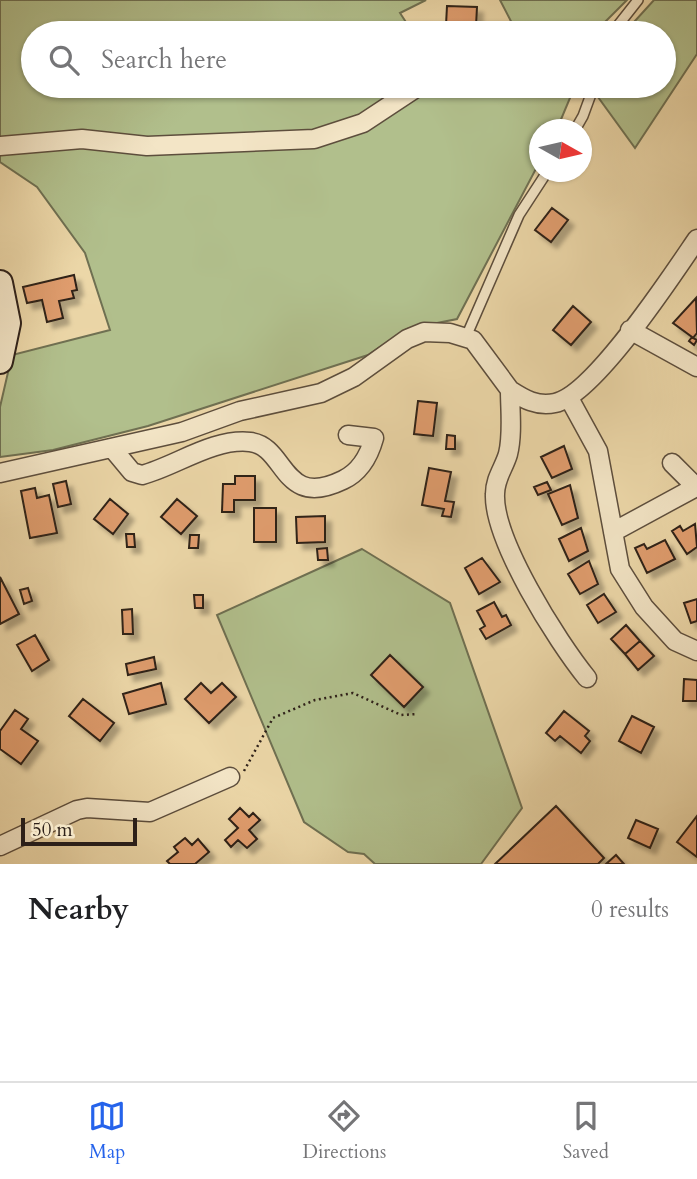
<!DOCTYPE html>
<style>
:root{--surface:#fff;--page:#f6f6f6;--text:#202124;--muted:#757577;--line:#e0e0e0;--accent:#2563eb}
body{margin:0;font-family:Cardo,serif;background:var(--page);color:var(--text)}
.compass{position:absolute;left:529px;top:119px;width:63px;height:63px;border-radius:50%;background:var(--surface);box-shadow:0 2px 5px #0004;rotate:98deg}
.scale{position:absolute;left:21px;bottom:18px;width:116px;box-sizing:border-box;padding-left:7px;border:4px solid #2d2019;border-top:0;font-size:19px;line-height:24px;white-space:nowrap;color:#2d2019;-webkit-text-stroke:5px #f3e5c6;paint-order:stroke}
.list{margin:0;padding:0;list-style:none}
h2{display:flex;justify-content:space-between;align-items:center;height:91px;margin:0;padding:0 28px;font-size:30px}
h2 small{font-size:23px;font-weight:400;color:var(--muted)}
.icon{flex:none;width:38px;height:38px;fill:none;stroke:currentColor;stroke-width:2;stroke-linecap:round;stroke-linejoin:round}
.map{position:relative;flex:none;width:697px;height:864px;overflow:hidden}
.search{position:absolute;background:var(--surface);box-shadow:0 2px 5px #0004;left:21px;right:21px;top:21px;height:77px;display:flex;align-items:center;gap:18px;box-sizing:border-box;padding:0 24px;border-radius:38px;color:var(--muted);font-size:26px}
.sheet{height:217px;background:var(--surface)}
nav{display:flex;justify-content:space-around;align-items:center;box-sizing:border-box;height:98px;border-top:2px solid var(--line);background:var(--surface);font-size:19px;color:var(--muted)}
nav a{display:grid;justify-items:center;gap:4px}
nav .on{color:var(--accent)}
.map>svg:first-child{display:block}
</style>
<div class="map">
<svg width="697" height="864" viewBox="0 0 697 864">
<defs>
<filter id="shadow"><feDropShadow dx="6" dy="6" stdDeviation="2" flood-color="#0004"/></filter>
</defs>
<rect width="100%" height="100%" fill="#ecd7a8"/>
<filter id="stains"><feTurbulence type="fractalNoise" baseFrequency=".00286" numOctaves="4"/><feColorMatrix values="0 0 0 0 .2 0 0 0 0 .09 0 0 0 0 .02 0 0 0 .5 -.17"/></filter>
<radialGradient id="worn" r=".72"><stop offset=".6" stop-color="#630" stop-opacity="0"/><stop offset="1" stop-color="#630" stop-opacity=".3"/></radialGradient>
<path fill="#b1bf8c" stroke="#6f7052" stroke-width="2" d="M0 0H426L400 13 413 33H33V86H461L499 96 502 86H575L557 129 540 130 539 163 457 319 407 329 368 355 148 426 53 450 0 457V407L12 355 110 330 85 253 37 187 0 162Z
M500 0H627L594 33H517Z
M654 0H697V54L635 148 598 97 600 86H664V33H624Z
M362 549 450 603 522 808 481 864H375L364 854 348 852 304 822 217 615Z"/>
<path fill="#e09d6e" stroke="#2d2019" stroke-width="2" filter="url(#shadow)" d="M447 6 477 7 476 26H467V33H451L452 25H446Z
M552 208 568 220 551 242 535 230Z
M74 275 77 290 72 291 74 298 59 301 63 318 47 322 42 300 27 303 23 287Z
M696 298 697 333 693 338 697 340 694 345 689 341 692 337 673 323Z
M573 306 591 322 571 345 553 330Z
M418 401 437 403 433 436 414 434Z
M447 435 455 436V449H446Z
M564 446 572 469 552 478 541 457Z
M429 468 451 472 445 501 454 502 451 517 442 516 444 509 422 505Z
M235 476H255V500H234V512H222L223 484H235Z
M66 481 71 504 58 507 53 484Z
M547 482 551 490 538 495 534 487Z
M570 485 578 518 562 525 548 494Z
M35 488 37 498 49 495 57 533 30 538 21 491Z
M110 499 128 514 113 534 94 519Z
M177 499 197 516 181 534 161 517Z
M254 508H276V542H254Z
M325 516V542L297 543 296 517Z
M695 524 697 547 687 554 672 531 680 526 683 531Z
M581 528 588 551 569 561 559 539Z
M126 534H134L135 547H127Z
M190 535H199L198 548H189Z
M665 540 675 559 647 573 635 548 644 544 647 549Z
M327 548 328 560H318L317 549Z
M482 558 500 582 479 594 465 568Z
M589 561 598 584 580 594 568 574Z
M0 577 19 614 0 624Z
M28 588 32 601 24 604 20 590Z
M604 594 616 612 598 623 587 605Z
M194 595H203V608H195Z
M697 599V621L691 623 684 603Z
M494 602 502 617 506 615 511 625 486 639 480 629 485 626 477 611Z
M132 609 133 634H123L122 610Z
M626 625 640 641 625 654 611 639Z
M35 635 49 660 32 671 17 645Z
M640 641 654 656 638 670 625 654Z
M390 655 423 687 404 707 371 675Z
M154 657 156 669 128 675 126 664Z
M684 679 697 680V701H683Z
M161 683 166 704 129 714 123 694Z
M201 683 211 693 222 683 236 697 209 723 185 699Z
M83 699 114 723 100 741 69 716Z
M15 710 28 719 21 729 38 741 21 764 0 749V731Z
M564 711 589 731 585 736 590 741 581 753 560 736 555 741 546 733Z
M632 716 654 727 641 753 619 741Z
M556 806 604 858 598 864H495Z
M240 808 249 817 253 813 260 820 249 830 257 839 247 848 238 840 231 847 225 840 238 828 229 819Z
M697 816V857L677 842Z
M636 820 658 829 650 848 628 838Z
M185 838 192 845 198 839 209 852 195 864H170L167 861 178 852 174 847Z
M616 855 624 864H606Z"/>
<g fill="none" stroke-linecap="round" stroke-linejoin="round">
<defs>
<path id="lane" d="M612 33 638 0
M575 130 583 116 594 86
M466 337 519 215 547 172"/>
<path id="street" d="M0 146 82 139 147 146 314 139 363 123 419 86
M630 330 697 367
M569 398 598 451 620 569 644 607 675 641 697 651
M112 448 132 472 142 475C176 466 213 438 250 442 287 446 281 510 343 480 360 472 369 456 374 438L348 435
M0 473 182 432 240 411 321 393 354 377 407 339 424 332 450 333 473 340 510 390
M613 532 696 487 672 463
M587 678C557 641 493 540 495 494 495 478 504 468 508 454 513 434 510 410 510 390 524 399 537 407 555 403 594 395 673 274 697 239
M0 846 77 810 87 808 150 812 230 777"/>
<path id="secondary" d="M0 283 8 323 0 361"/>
</defs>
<use href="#lane" stroke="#5d4e3d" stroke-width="12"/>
<use href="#street" stroke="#5d4e3d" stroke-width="21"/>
<use href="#secondary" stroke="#2d2019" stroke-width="28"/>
<path stroke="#2d2019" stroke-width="2.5" stroke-dasharray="2 3.5" stroke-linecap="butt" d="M244 771 273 718 315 700 353 693 401 715 417 714"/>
<use href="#lane" stroke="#f3e5c6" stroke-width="9"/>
<use href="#street" stroke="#f3e5c6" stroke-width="18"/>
<use href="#secondary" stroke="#f3e5c6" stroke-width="24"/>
</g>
<rect width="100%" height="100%" filter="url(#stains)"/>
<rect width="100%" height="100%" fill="url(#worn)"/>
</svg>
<svg class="compass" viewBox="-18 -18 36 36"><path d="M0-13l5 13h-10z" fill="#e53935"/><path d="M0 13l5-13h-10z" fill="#757577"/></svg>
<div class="scale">50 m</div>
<div class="search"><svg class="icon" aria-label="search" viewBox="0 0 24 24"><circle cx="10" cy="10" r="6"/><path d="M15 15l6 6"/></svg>Search here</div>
</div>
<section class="sheet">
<h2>Nearby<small>0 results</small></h2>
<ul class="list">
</ul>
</section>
<nav>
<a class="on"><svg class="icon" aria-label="map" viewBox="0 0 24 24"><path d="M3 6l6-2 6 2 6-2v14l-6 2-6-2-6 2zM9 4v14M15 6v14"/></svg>Map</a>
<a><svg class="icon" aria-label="directions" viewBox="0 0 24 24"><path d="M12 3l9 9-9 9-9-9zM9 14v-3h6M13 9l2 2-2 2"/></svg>Directions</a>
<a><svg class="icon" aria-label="saved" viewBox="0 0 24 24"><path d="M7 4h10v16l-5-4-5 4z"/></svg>Saved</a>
</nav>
